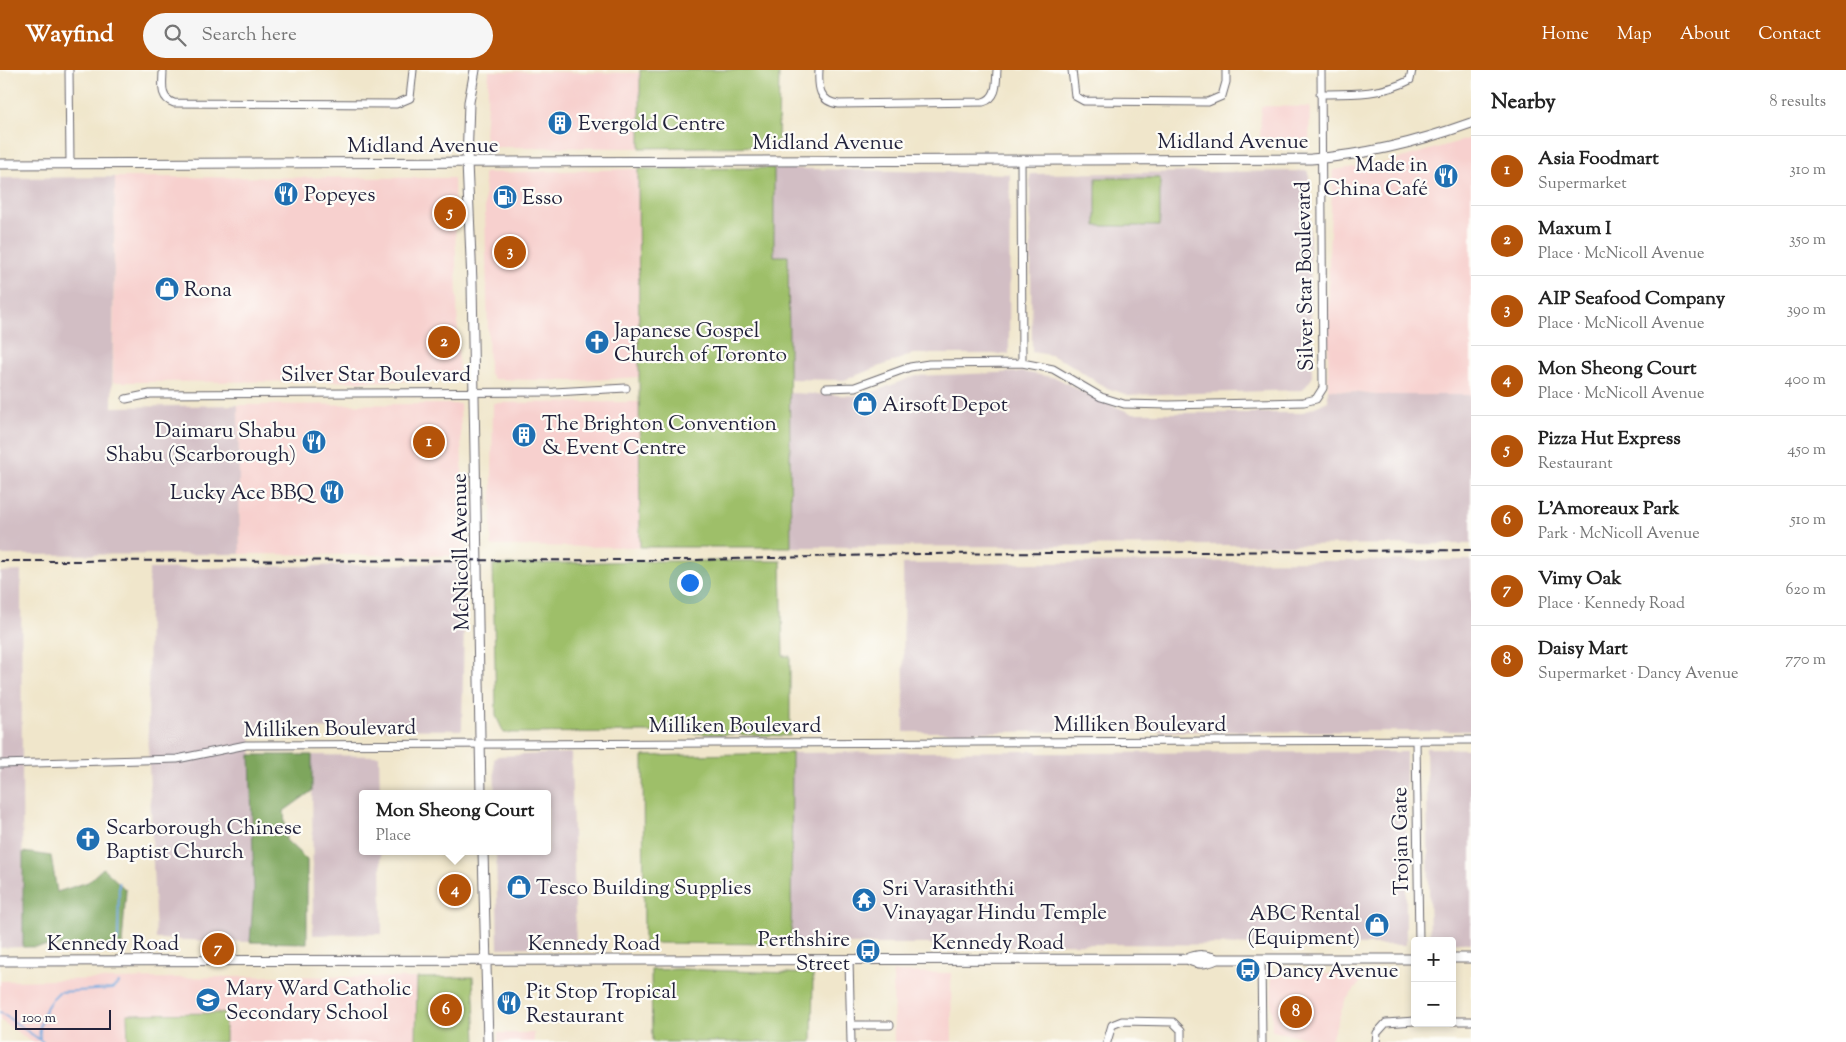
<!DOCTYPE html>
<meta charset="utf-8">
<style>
:root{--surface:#fff;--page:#f6f6f6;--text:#222;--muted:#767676;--line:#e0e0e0;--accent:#b45309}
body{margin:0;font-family:"Sorts Mill Goudy",serif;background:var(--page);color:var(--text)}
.controls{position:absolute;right:15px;bottom:15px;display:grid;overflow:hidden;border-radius:5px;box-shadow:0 2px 8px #0003}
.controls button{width:45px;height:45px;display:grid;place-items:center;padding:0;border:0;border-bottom:1px solid var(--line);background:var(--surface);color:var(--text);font:25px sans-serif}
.scale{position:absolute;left:15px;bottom:12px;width:96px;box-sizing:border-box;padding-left:5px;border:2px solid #22223b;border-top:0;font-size:14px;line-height:18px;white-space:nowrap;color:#22223b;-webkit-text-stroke:4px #fdfcf7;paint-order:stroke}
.you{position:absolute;left:689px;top:512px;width:18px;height:18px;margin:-12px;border:4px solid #fff;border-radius:50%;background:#1a73e8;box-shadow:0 0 0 8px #1a73e833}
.badge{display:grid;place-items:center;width:32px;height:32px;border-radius:50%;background:var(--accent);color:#fff;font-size:16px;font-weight:700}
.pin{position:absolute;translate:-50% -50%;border:2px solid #fff;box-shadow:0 1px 5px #0006}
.popup{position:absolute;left:359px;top:720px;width:192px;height:65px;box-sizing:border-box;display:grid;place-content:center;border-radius:5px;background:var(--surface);filter:drop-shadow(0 1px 4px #0005);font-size:16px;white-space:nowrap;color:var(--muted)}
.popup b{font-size:19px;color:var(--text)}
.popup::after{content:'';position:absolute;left:50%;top:100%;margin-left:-10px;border:10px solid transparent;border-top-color:var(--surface)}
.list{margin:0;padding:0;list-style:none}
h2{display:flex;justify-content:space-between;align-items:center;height:65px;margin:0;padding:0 20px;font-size:21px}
h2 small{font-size:16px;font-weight:400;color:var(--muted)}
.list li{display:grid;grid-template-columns:32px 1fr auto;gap:15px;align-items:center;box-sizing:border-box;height:70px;padding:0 20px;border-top:1px solid var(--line)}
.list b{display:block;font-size:19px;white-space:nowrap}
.list p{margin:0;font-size:16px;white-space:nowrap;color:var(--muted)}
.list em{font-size:16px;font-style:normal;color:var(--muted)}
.icon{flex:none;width:28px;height:28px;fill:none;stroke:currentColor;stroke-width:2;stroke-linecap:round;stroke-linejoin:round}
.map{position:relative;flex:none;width:1471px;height:972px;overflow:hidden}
header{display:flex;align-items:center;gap:30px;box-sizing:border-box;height:70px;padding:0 25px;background:var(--accent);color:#fff}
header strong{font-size:24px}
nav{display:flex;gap:28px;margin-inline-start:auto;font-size:18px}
.search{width:350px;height:45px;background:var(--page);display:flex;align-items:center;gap:12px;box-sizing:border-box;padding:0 18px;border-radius:28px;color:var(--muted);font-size:19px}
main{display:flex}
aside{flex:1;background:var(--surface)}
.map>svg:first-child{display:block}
</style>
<header>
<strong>Wayfind</strong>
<div class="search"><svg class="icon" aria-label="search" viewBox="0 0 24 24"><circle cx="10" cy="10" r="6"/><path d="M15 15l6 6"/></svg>Search here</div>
<nav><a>Home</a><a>Map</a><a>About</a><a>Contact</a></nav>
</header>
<main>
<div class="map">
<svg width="1471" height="972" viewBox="0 0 1471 972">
<rect width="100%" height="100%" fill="#fdfcf7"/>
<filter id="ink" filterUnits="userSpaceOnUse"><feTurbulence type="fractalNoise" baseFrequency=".02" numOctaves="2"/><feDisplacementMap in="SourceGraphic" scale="10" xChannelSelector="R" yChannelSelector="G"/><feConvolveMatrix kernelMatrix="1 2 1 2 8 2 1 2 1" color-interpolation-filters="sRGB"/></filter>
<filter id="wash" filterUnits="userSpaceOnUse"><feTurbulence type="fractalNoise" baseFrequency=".0096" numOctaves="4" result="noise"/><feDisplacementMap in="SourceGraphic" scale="20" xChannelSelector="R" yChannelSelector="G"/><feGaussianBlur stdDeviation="1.12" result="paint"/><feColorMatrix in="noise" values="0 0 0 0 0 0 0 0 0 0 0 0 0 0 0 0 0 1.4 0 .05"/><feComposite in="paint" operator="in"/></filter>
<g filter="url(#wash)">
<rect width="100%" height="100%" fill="#f0e6cb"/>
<path fill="#f7d0ce" d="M489 1 640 3V78L490 77 485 65Z
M1261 36 1310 37 1309 77H1260Z
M1471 68V325H1375L1328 319 1329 183 1333 100 1384 93Z
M638 99 639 307 578 311 494 309 489 302 484 103Z
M115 107 454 108 459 309 456 311 113 312Z
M639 332 640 477 491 476 493 333Z
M460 334 465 486 240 484 238 335Z
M893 902 951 903 952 972H894Z
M1363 902 1364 908 1345 931 1330 972 1272 961 1271 907Z
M279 906 417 908 416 972H32L0 950V911Z
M498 963H534V972H498Z"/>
<path fill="#d2bec4" d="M774 98 1010 104 1009 284H913L844 310 789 309 788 187H774Z
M1309 101 1312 308 1303 320 1128 325 1104 317 1068 293 1050 285 1032 282 1030 104Z
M115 107 112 337 238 335 240 484 0 485V108Z
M1023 302 1057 308 1088 325 1131 343H1301L1328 331V319L1375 325H1471V474L791 477 789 323 863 326 915 306Z
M1471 490V661L904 662 903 494Z
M465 493 462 660 251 658 254 819 250 872 156 869 148 670 149 499Z
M21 501 23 877 0 878V502Z
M1426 678 1471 679V873L1430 871Z
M1037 681 1038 683 1406 682V875L1040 874 1039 877 986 878 960 876 959 874H791L792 683Z
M571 683 576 876 498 878 496 781H548V724H495L494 689 498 686Z
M312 685 379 686 380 724H362V781H381L382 864 313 865Z"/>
<path fill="#9ebf69" stroke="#607052" d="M640 0H779L778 76 640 78Z
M774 98V186H788L791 477H640L638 99Z
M1096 108H1160V156H1096Z
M642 491H781L783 586H790V666L643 662 504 663 496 646 493 495Z
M792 683 791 874 644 873 643 686Z
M679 899 813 904 812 972H652L651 900Z
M473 907 476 972H416L417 908Z
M225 943V972H128L127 944Z"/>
<path fill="#7ea65d" stroke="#50644c" d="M250 685H312V721L284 741 286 770 307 790V873L250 872 254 819Z
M23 782 51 786 57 822 88 812 103 798 126 820 122 875 23 877Z"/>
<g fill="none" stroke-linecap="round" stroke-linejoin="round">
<path stroke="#6ea5dd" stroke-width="2" d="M118 871 119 813
M0 942 43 972
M40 970C38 951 45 935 59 922L112 919 119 913"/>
</g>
</g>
<g filter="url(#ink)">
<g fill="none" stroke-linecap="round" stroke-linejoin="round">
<defs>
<path id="minor" d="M69 0 70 93
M163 0C163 14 159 28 174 33L396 34 410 28 413 0
M819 0C818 17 819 32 839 34L983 32C998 28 996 12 997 0
M1072 0 1075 26 1084 31 1208 32 1222 26 1226 12V0
M1320 24C1351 24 1382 25 1410 10L1412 0
M1021 90 1022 293
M826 318 855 317 910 297 929 294 1022 293 1053 299 1101 327 1124 334 1169 335 1304 332 1316 329 1323 318 1321 0
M126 329 150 324 554 322 626 318
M1416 671 1419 871
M0 694 177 689 246 675 1471 670
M1261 889 1262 972
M849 890 851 972
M1452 951H1471
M851 955H890
M1107 972 1112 955 1122 951 1173 952 1181 960V972
M1376 972 1377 963 1386 953 1415 951"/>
<path id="major" d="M475 0 469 32 467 92 472 213 481 724
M0 94 1311 89C1367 85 1418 72 1471 53
M483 781 488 972
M1452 888H1471
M1187 889C1199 895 1205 894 1217 889H1415
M0 891 1187 889C1199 884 1205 885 1217 889"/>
</defs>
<use href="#minor" stroke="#6a676d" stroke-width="9"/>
<use href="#major" stroke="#6a676d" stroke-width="11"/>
<use href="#minor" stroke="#fff" stroke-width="7"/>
<use href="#major" stroke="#fff" stroke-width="9"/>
<path stroke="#22223b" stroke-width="2" stroke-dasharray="8 4" stroke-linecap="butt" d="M0 491 698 490 920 484 1471 480"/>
</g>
</g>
<defs>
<symbol id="building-disc" viewBox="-11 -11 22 22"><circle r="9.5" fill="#1f6fb2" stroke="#fdfcf7"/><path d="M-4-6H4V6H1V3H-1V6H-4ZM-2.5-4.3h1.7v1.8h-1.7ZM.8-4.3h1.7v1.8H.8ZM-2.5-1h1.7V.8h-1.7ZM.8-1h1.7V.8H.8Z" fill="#fff"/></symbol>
<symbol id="restaurant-disc" viewBox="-11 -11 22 22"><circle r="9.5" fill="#1f6fb2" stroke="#fdfcf7"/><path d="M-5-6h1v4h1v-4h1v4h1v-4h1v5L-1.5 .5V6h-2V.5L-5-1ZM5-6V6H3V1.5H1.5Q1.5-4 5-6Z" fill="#fff"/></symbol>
<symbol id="fuel-disc" viewBox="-11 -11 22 22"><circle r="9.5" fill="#1f6fb2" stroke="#fdfcf7"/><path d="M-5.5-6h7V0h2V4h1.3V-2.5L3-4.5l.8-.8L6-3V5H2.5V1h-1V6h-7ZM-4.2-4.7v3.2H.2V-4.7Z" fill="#fff"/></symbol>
<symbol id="shop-disc" viewBox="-11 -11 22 22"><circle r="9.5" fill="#1f6fb2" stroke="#fdfcf7"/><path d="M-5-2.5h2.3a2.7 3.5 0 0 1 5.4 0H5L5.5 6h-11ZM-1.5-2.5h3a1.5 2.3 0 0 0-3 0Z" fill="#fff"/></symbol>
<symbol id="church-disc" viewBox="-11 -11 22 22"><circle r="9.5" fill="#1f6fb2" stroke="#fdfcf7"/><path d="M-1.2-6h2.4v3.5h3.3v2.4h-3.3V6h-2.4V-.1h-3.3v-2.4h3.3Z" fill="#fff"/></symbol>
<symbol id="temple-disc" viewBox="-11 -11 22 22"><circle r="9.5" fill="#1f6fb2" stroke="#fdfcf7"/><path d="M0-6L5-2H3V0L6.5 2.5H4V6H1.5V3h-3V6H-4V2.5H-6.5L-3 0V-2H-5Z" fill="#fff"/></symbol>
<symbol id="bus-disc" viewBox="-11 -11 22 22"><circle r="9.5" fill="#1f6fb2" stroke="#fdfcf7"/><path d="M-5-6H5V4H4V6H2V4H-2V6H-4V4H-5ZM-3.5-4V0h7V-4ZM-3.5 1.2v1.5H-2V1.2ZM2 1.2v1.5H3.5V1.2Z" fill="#fff"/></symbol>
<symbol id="school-disc" viewBox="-11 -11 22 22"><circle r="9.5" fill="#1f6fb2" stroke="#fdfcf7"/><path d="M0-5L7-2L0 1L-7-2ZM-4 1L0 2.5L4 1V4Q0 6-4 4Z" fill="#fff"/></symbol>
</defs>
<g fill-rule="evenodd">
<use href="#building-disc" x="546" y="39" width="28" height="28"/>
<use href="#restaurant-disc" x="1432" y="92" width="28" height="28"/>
<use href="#restaurant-disc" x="272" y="110" width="28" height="28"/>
<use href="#fuel-disc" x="491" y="113" width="28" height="28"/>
<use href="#shop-disc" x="153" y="205" width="28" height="28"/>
<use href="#church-disc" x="583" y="258" width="28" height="28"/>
<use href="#shop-disc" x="851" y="320" width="28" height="28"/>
<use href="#building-disc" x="510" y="351" width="28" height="28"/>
<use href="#restaurant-disc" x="300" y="358" width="28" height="28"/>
<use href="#restaurant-disc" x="318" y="408" width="28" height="28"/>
<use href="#church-disc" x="74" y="755" width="28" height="28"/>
<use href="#shop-disc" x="505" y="803" width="28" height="28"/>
<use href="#temple-disc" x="850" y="816" width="28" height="28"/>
<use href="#shop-disc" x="1363" y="841" width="28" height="28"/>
<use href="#bus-disc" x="854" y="867" width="28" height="28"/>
<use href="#bus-disc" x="1234" y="886" width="28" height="28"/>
<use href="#school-disc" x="194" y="916" width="28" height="28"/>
<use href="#restaurant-disc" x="495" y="919" width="28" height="28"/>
</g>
<g text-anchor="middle" stroke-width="4.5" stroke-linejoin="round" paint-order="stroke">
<g font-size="21" fill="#22223b" stroke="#fdfcf7" text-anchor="start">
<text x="578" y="60">Evergold Centre</text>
<text x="1428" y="101" text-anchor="end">Made in<tspan x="1428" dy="24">China Café</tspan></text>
<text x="304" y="131">Popeyes</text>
<text x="522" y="134">Esso</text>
<text x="184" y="226">Rona</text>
<text x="614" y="267">Japanese Gospel<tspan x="614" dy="24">Church of Toronto</tspan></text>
<text x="882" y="341">Airsoft Depot</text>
<text x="542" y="360">The Brighton Convention<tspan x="542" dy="24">&amp; Event Centre</tspan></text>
<text x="296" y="367" text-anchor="end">Daimaru Shabu<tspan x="296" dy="24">Shabu (Scarborough)</tspan></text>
<text x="314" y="429" text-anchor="end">Lucky Ace BBQ</text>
<text x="106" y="764">Scarborough Chinese<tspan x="106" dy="24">Baptist Church</tspan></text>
<text x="536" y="824">Tesco Building Supplies</text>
<text x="882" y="825">Sri Varasiththi<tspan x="882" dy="24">Vinayagar Hindu Temple</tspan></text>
<text x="1360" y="850" text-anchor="end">ABC Rental<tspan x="1360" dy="24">(Equipment)</tspan></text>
<text x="850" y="876" text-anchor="end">Perthshire<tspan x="850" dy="24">Street</tspan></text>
<text x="1266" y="907">Dancy Avenue</text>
<text x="226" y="925">Mary Ward Catholic<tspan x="226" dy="24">Secondary School</tspan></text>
<text x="526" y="928">Pit Stop Tropical<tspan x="526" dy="24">Restaurant</tspan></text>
</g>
<g font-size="21" fill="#22223b" stroke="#fdfcf7">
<text x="1233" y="78">Midland Avenue</text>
<text x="828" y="79">Midland Avenue</text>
<text x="423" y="82">Midland Avenue</text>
<text transform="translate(1304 206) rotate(-91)" y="7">Silver Star Boulevard</text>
<text x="376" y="311">Silver Star Boulevard</text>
<text transform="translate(460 482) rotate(-91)" y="7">McNicoll Avenue</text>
<text x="1140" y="661">Milliken Boulevard</text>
<text x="735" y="662">Milliken Boulevard</text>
<text transform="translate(330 658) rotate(-1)" y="7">Milliken Boulevard</text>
<text transform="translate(1400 771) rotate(-91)" y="7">Trojan Gate</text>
<text x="998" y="879">Kennedy Road</text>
<text x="113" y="880">Kennedy Road</text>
<text x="594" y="880">Kennedy Road</text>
</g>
</g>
</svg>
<div class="controls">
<button>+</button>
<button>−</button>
</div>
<div class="scale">100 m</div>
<div class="you"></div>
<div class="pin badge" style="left:429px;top:372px">1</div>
<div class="pin badge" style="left:444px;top:272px">2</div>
<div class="pin badge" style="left:510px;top:182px">3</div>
<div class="pin badge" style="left:455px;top:820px">4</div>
<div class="popup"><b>Mon Sheong Court</b>Place</div>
<div class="pin badge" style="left:450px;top:143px">5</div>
<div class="pin badge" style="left:446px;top:940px">6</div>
<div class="pin badge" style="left:218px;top:879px">7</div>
<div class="pin badge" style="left:1296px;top:942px">8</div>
</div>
<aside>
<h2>Nearby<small>8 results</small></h2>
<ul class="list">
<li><span class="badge">1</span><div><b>Asia Foodmart</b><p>Supermarket</p></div><em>310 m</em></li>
<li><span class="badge">2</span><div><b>Maxum I</b><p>Place · McNicoll Avenue</p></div><em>350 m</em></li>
<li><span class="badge">3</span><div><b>AIP Seafood Company</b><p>Place · McNicoll Avenue</p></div><em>390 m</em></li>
<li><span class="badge">4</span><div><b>Mon Sheong Court</b><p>Place · McNicoll Avenue</p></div><em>400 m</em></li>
<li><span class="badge">5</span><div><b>Pizza Hut Express</b><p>Restaurant</p></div><em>450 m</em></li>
<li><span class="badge">6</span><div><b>L'Amoreaux Park</b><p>Park · McNicoll Avenue</p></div><em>510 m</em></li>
<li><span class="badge">7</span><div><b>Vimy Oak</b><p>Place · Kennedy Road</p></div><em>620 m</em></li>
<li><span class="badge">8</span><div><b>Daisy Mart</b><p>Supermarket · Dancy Avenue</p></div><em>770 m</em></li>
</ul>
</aside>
</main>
